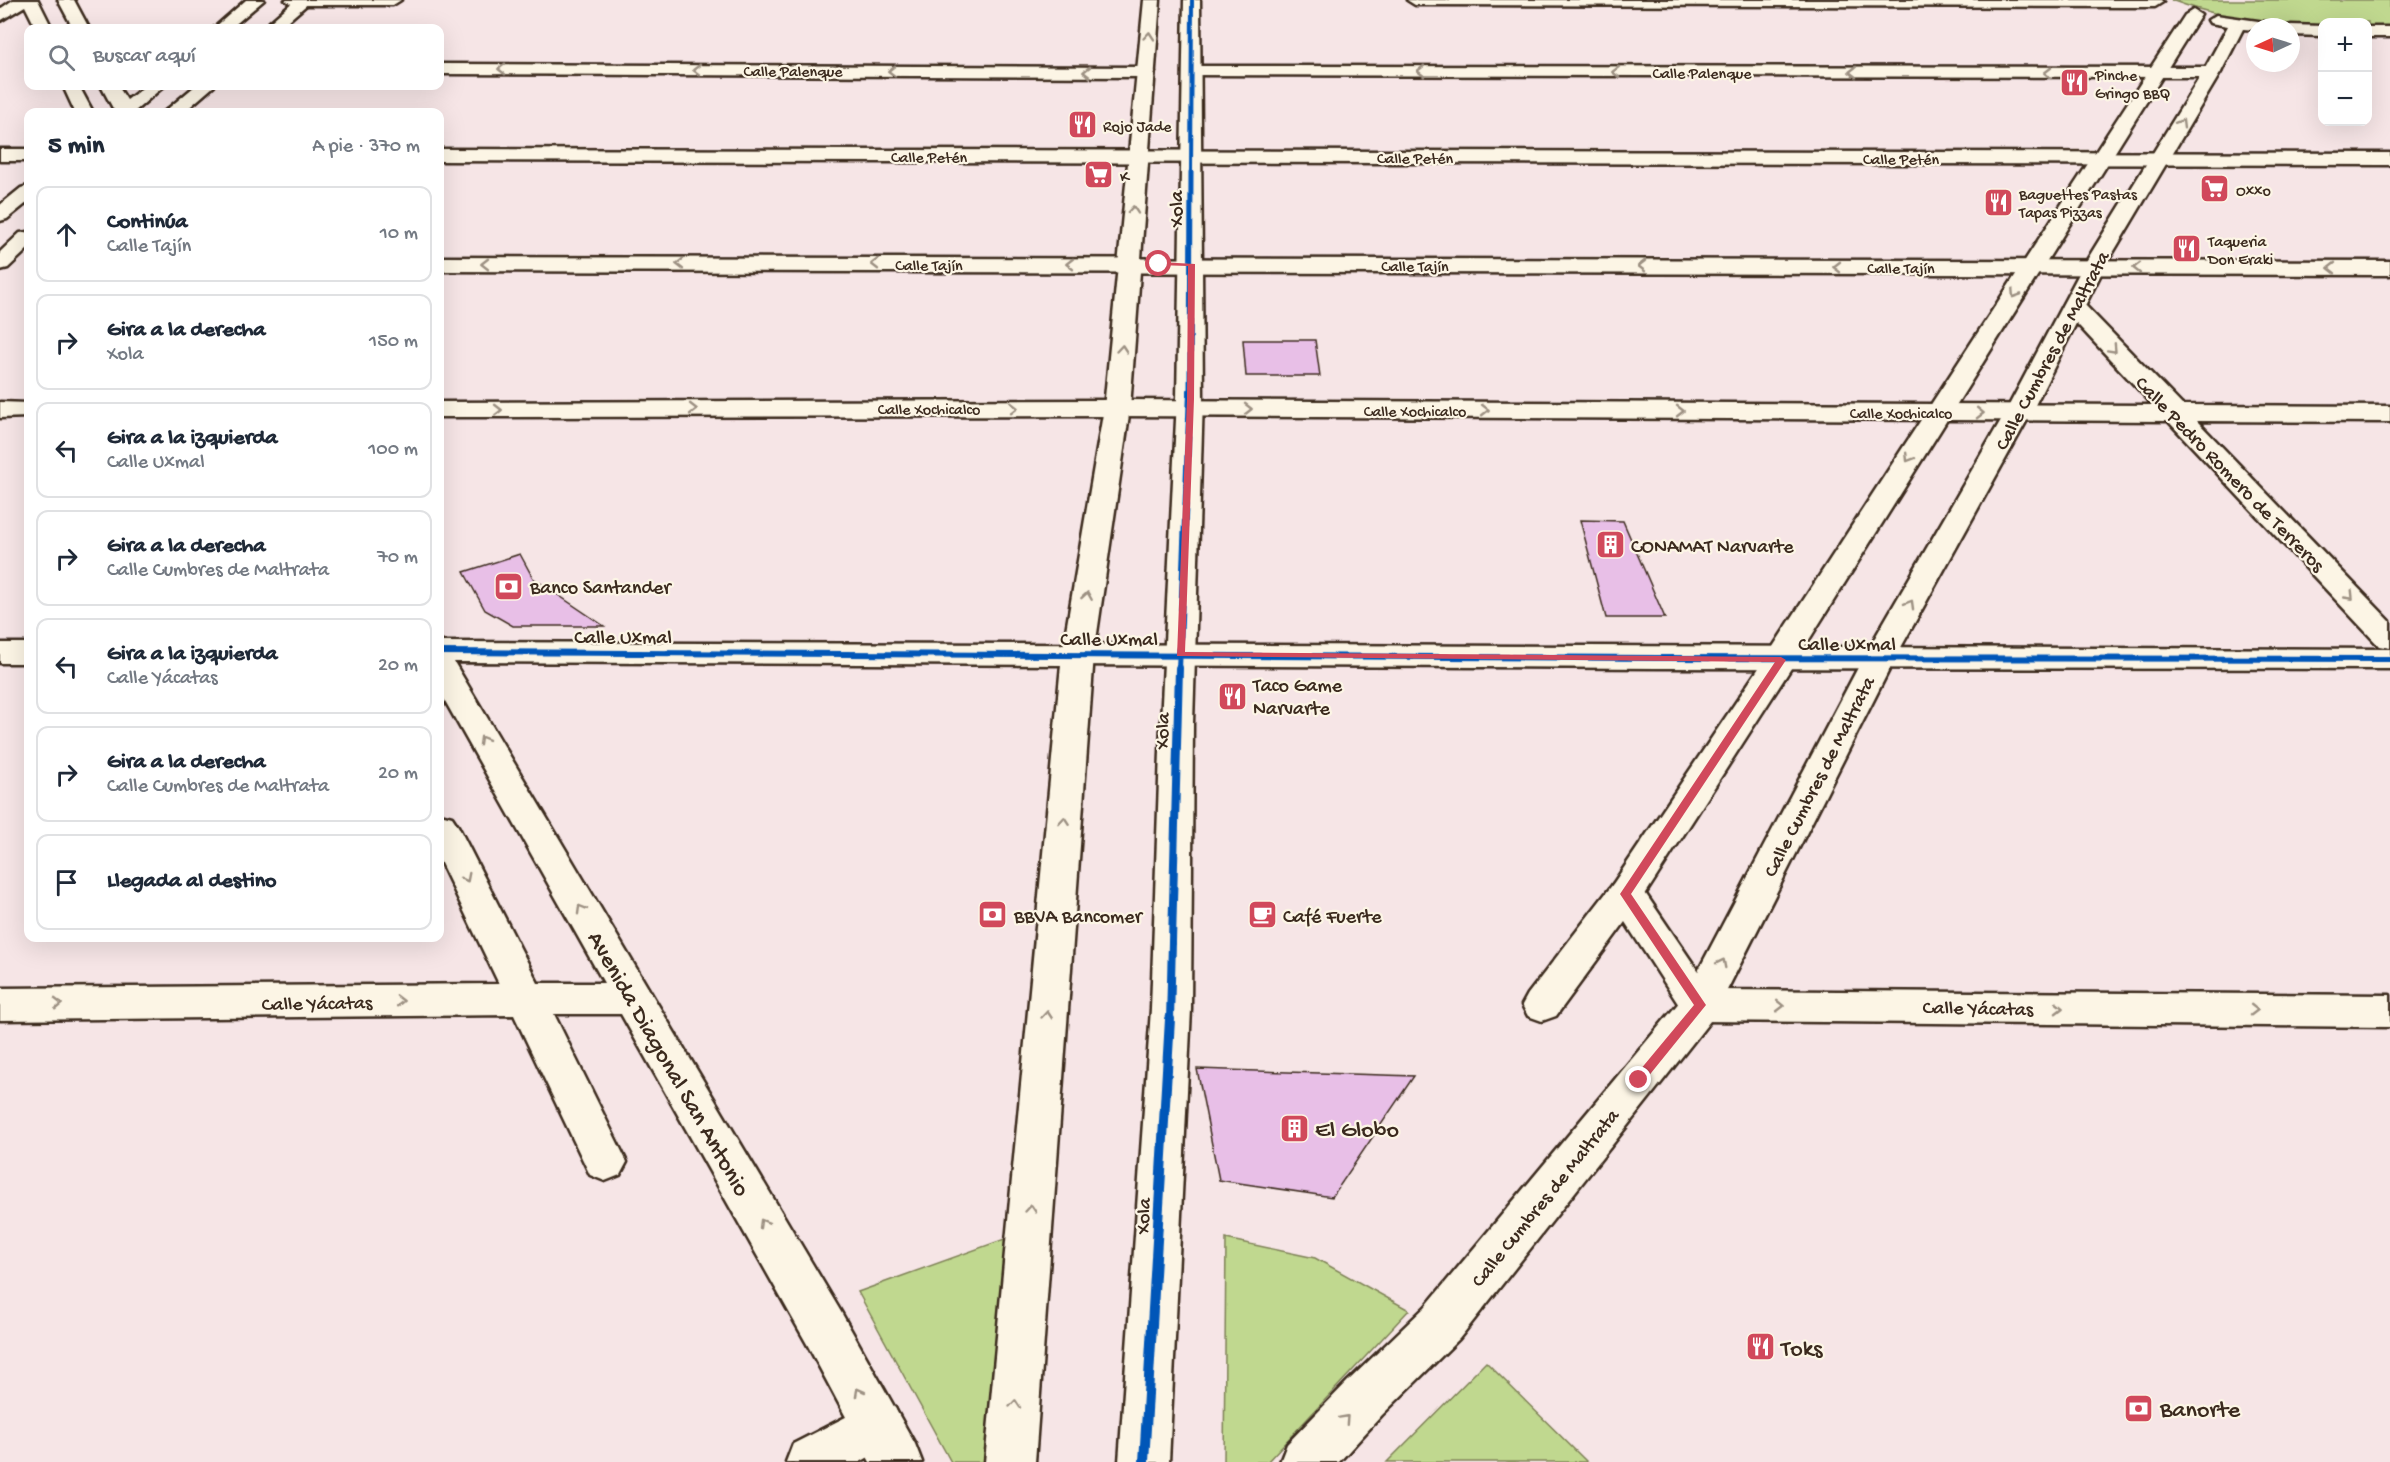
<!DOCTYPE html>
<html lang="es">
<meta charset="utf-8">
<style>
:root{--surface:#fff;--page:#f2f2f3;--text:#1f2937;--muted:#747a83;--line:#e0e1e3}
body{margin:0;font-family:"Gochi Hand",sans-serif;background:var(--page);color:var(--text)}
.controls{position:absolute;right:18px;top:18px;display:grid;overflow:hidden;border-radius:12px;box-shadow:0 6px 24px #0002}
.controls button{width:54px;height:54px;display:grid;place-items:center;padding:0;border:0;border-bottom:2px solid var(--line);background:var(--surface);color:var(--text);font:30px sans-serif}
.compass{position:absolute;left:2246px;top:18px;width:54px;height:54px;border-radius:50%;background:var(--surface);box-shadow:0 6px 24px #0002;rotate:266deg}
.stop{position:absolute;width:18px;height:18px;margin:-14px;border:4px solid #d1495b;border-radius:50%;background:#fff}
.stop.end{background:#d1495b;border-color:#fff;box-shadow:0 2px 6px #0008}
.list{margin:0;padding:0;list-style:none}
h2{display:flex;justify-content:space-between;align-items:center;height:78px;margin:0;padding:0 24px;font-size:26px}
h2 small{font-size:20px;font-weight:400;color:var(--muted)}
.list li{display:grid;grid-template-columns:39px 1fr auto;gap:18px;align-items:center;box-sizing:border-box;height:96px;margin:0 12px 12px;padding:0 12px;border:2px solid var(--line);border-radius:12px}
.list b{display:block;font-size:22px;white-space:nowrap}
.list p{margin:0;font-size:20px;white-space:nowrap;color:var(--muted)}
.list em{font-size:20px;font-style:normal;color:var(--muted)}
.icon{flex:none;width:33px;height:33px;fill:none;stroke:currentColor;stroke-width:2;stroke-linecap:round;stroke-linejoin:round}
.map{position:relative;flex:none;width:2390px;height:1462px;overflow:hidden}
.search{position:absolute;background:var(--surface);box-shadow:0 6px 24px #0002;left:24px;top:24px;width:420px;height:66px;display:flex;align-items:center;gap:15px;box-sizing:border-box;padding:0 21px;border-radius:12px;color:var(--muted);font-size:22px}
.panel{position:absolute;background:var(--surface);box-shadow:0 6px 24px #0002;left:24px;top:108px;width:420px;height:834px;border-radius:12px}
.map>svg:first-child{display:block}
</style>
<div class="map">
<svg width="2390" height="1462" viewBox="0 0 2390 1462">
<rect width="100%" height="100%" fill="#f6e5e6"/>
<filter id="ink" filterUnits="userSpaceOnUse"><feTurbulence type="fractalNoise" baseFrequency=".0167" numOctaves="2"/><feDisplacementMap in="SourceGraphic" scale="12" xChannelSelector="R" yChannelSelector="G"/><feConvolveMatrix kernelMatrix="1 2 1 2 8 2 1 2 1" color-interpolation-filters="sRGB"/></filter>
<g filter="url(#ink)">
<path fill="#c0d88f" stroke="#7e8156" stroke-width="1.5" d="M2171 0H2390V27H2368V22H2322V26C2271 25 2219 18 2171 0Z
M1010 1237 987 1462H951L858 1292Z
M1226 1239 1315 1258 1409 1310 1267 1462H1224Z
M1486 1362 1587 1462H1387Z"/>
<path fill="#e8bfe7" stroke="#3b2a1e" stroke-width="1.5" d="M1243 340H1315L1320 376H1246Z
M1580 520 1623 521 1665 618H1606Z
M520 554 533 578 604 626H513L485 610 464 572Z
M1197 1069 1414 1076 1332 1197 1219 1180Z"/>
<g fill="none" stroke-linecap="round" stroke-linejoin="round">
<defs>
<path id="minor" d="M13 0H38L52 28H36L25 6 0 21V9Z
M58 0H74L89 28H73Z
M246 0H264L231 28H214Z
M295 0H312L280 28H263Z
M440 64 1146 67 1152 68 1155 72 1152 76 1146 77 440 74Z
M1193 66 2212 67 2218 68 2221 72 2218 76 2212 77 1187 75 1184 71 1187 67Z
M63 86H79L93 112H75Z
M101 86H118L127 100 145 86H164L134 112H115Z
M195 86H214L184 112H164Z
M0 149H28V161H0Z
M440 149 2390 153V165L440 161Z
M28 186V202L7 219 0 221V205L21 188Z
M28 232V249L8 268 0 270V252L20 233Z
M440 257 2390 261V275L440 271Z
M2073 299 2081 301 2182 405 2390 406V422L2197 421 2390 621V648L2379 646 2168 421 1117 416 440 417V402L1117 400 2153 405 2065 311 2062 306 2065 301Z
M0 402 28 403V417L0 418Z
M440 642 2390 649V669L1659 668 454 662 841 1312 915 1444 922 1462H870L807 1344 621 1014H554L627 1162 620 1175 605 1181 590 1175 514 1015 0 1020V988L499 984 440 861V814L452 817 458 826 538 983H604L440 692Z
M0 643H28V663H0Z
M1626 880 1639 884 1711 990 2390 995V1027L1700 1021 1686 1016 1625 922 1556 1016 1542 1021 1528 1016 1522 1005 1528 994 1613 884Z"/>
<path id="major" d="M285 0H401L393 5H293Z
M1144 0H1160L1130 408 1094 654 1035 1462H985L1062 654 1104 408Z
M1184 0H1200L1203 399 1193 723 1191 1009 1169 1462H1119L1151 1009 1161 723 1177 399Z
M1407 0H2161L2163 2 2155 7 1415 5Z
M2193 10 2201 15 1797 659 1639 904 1626 908 1613 904 1608 894 1613 884 1767 656 2185 15Z
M2216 15 2265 22 2273 27H2255V30L2243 29 2221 72 2104 268 2031 413 1894 660 1714 1016 1459 1339 1382 1415 1339 1462H1280L1287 1444 1348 1381 1425 1307 1686 994 1862 660 2005 413 2082 268 2203 72 2228 26 2210 23 2208 20Z
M2291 25 2322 26V36L2291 35V27H2285Z
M2368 27H2390V37H2368Z
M877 1401 895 1408 902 1425 895 1442 860 1462H786L793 1444Z"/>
</defs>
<use href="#minor" stroke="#3b2a1e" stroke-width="5"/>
<use href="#major" stroke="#3b2a1e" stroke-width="5"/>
<use href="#minor" fill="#fcf5e5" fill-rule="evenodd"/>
<use href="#major" fill="#fcf5e5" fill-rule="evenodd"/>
<defs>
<path id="cycleway-far4" d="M1191 174 1192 0"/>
<path id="cycleway-far3" d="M1190 393 1191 172"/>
<path id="cycleway-far2" d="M440 652 1659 658 2390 659
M1179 670 1190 391"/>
<path id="cycleway-far1" d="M1170 1020 1179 668"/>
<path id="cycleway" d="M1144 1462 1170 1019"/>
</defs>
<use href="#cycleway-far4" stroke="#fcf5e5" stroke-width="6"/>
<use href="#cycleway-far3" stroke="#fcf5e5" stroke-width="8"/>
<use href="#cycleway-far2" stroke="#fcf5e5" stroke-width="9"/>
<use href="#cycleway-far1" stroke="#fcf5e5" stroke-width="12"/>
<use href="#cycleway" stroke="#fcf5e5" stroke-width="14"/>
<use href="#cycleway-far4" stroke="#0057b8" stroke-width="4"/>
<use href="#cycleway-far3" stroke="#0057b8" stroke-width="5"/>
<use href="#cycleway-far2" stroke="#0057b8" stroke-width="6"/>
<use href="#cycleway-far1" stroke="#0057b8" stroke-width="8"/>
<use href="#cycleway" stroke="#0057b8" stroke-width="10"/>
</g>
<defs><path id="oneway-chevron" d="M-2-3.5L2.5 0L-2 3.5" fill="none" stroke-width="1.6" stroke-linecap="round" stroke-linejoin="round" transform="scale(1.5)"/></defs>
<g stroke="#9c9082">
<use href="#oneway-chevron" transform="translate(1149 36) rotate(-85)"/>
<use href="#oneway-chevron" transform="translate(502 69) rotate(-180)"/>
<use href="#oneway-chevron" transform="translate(697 70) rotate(-180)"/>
<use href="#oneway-chevron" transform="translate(892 71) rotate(-180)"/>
<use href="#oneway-chevron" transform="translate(1421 71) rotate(-180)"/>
<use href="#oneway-chevron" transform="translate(1087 72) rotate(-180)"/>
<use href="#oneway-chevron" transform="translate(1616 72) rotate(-180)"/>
<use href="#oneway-chevron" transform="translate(1853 72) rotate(-180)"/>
<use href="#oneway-chevron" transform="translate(2048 73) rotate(-180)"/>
<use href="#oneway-chevron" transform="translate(2181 123) rotate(-59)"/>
<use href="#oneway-chevron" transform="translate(1133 210) rotate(-85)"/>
<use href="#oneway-chevron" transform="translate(485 264) rotate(180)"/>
<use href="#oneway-chevron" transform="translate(680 264) rotate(180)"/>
<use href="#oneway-chevron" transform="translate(875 264) rotate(180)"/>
<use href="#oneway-chevron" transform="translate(1070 264) rotate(180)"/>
<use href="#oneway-chevron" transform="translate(1642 266) rotate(-180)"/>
<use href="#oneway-chevron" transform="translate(1837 267) rotate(-180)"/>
<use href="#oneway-chevron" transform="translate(2137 268) rotate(-180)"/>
<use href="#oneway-chevron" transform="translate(2332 268) rotate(-180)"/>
<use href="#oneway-chevron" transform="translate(2015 294) rotate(123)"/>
<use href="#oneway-chevron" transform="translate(1122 349) rotate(-85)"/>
<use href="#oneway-chevron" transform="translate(2113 349) rotate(47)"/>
<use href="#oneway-chevron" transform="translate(1014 408)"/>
<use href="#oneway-chevron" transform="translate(693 409)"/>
<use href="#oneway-chevron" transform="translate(1248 409)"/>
<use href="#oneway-chevron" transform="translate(498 410)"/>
<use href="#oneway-chevron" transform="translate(1485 410)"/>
<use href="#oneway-chevron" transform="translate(1680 411)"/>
<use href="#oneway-chevron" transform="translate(1980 413) rotate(1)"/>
<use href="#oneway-chevron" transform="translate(1909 458) rotate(122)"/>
<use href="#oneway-chevron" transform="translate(1087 596) rotate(-81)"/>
<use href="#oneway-chevron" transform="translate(2350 596) rotate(46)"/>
<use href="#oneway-chevron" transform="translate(1910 604) rotate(-60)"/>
<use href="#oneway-chevron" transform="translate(483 740) rotate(-120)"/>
<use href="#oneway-chevron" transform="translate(1064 821) rotate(-85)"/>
<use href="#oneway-chevron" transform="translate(466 878) rotate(63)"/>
<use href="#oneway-chevron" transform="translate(581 909) rotate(-120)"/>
<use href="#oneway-chevron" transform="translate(1722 963) rotate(-63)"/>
<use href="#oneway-chevron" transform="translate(400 1001) rotate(-1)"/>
<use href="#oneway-chevron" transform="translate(58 1004) rotate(-1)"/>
<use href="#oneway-chevron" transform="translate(1780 1006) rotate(1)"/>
<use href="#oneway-chevron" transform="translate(2059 1008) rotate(1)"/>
<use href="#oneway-chevron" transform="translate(2254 1010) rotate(1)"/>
<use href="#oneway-chevron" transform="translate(1047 1015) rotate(-85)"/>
<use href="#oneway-chevron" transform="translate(1031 1209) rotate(-85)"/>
<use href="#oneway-chevron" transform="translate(763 1223) rotate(-120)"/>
<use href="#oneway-chevron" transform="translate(859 1392) rotate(-119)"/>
<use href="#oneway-chevron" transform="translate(1015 1404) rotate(-85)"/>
<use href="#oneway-chevron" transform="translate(1345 1419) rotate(-47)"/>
</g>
</g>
<path fill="#d1495b" d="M1159 262 1195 264 1194 399 1185 652 1781 657 1786 660 1631 894 1706 1005 1643 1083H1635V1076L1694 1005 1620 894 1775 662 1177 656 1187 399 1188 266 1157 265Z"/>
<defs>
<symbol id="restaurant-square" viewBox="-11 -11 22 22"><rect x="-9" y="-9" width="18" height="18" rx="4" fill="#d1495b" stroke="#fcf5e5"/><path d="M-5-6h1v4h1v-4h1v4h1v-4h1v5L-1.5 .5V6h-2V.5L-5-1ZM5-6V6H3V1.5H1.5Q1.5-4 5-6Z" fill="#fff"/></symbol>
<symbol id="supermarket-square" viewBox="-11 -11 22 22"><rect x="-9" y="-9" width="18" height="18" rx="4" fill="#d1495b" stroke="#fcf5e5"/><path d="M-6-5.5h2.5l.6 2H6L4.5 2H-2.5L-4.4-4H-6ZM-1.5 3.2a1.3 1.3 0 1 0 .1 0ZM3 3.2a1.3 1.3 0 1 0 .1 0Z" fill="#fff"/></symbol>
<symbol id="building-square" viewBox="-11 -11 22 22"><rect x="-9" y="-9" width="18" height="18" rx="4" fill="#d1495b" stroke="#fcf5e5"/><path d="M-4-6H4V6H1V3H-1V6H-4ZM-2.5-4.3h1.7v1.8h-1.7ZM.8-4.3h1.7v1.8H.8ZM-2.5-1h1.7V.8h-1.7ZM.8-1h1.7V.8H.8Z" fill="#fff"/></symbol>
<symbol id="bank-square" viewBox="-11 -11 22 22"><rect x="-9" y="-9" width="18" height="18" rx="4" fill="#d1495b" stroke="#fcf5e5"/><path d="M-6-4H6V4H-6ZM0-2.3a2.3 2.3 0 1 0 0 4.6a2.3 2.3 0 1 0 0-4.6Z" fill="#fff"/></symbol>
<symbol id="cafe-square" viewBox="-11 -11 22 22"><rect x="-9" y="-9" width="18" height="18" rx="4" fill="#d1495b" stroke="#fcf5e5"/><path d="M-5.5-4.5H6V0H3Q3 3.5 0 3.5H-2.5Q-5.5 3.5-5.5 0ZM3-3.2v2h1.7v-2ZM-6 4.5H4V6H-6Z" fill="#fff"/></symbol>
</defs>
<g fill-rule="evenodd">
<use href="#restaurant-square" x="2058" y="66" width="33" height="33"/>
<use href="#restaurant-square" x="1066" y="108" width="33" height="33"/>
<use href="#supermarket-square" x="1082" y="158" width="33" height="33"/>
<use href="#supermarket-square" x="2198" y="172" width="33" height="33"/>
<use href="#restaurant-square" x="1982" y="186" width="33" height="33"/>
<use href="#restaurant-square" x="2170" y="232" width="33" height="33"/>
<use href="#building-square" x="1594" y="528" width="33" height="33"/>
<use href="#bank-square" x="492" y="570" width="33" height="33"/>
<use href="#restaurant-square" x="1216" y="680" width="33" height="33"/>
<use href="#bank-square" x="976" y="898" width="33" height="33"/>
<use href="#cafe-square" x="1246" y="898" width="33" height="33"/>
<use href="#building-square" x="1278" y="1112" width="33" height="33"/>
<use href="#restaurant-square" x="1744" y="1330" width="33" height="33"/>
<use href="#bank-square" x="2122" y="1392" width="33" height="33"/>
</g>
<g text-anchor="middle" stroke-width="4.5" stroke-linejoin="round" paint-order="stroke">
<g font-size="16" fill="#3b2a1e" stroke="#fcf5e5">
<text x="793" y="76">Calle Palenque</text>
<text x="1702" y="78">Calle Palenque</text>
<text x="929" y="162">Calle Petén</text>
<text x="1415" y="163">Calle Petén</text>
<text x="1901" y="164">Calle Petén</text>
<text x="929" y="270">Calle Tajín</text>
<text x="1415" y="271">Calle Tajín</text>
<text x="1901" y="273">Calle Tajín</text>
<text x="929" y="414">Calle Xochicalco</text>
<text x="1415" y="416">Calle Xochicalco</text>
<text x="1901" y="418">Calle Xochicalco</text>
</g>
<g font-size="16" fill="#3b2a1e" stroke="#fcf5e5" text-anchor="start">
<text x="2095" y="80">Pinche<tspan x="2095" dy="18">Gringo BBQ</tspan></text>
<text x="1103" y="131">Rojo Jade</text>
<text x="1120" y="181">K</text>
<text x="2236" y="195">Oxxo</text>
<text x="2019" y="199">Baguettes Pastas<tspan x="2019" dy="18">Tapas Pizzas</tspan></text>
<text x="2208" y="246">Taqueria<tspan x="2208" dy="18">Don Eraki</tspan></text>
</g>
<g font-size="20" fill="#3b2a1e" stroke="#fcf5e5">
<text transform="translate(1175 209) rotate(-90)" y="7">Xola</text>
<text transform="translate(2051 350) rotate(-62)" y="7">Calle Cumbres de Maltrata</text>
<text transform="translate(2231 473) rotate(46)" y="7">Calle Pedro Romero de Terreros</text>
<text x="623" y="643">Calle Uxmal</text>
<text x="1109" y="645">Calle Uxmal</text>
<text x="1847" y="650">Calle Uxmal</text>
<text transform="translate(1161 731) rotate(-88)" y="7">Xola</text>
<text transform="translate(1818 776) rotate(-63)" y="7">Calle Cumbres de Maltrata</text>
<text transform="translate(317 1002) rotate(-1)" y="7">Calle Yácatas</text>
<text transform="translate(1978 1007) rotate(1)" y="7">Calle Yácatas</text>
<text transform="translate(1544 1197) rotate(-51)" y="7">Calle Cumbres de Maltrata</text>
<text transform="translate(1142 1216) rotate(-87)" y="7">Xola</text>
</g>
<g font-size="20" fill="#3b2a1e" stroke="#fcf5e5" text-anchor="start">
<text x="1631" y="552">CONAMAT Narvarte</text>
<text x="530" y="593">Banco Santander</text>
<text x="1253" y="691">Taco Game<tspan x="1253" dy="23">Narvarte</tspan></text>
<text x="1014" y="922">BBVA Bancomer</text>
<text x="1283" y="922">Café Fuerte</text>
</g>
<g font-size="24" fill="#3b2a1e" stroke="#fcf5e5">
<text transform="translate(670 1063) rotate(60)" y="8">Avenida Diagonal San Antonio</text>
</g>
<g font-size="24" fill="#3b2a1e" stroke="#fcf5e5" text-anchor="start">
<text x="1315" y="1136">El Globo</text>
<text x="1781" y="1355">Toks</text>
<text x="2160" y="1416">Banorte</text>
</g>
</g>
</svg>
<div class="controls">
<button>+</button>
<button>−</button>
</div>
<svg class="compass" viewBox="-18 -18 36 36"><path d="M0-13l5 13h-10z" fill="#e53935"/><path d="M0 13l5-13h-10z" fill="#747a83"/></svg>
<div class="stop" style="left:1159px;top:264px"></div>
<div class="stop end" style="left:1639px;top:1080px"></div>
<div class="search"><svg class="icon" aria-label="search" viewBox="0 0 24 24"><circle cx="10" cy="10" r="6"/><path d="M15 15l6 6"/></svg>Buscar aquí</div>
<section class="panel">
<h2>5 min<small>A pie · 370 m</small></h2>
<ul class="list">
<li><svg class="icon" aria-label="ahead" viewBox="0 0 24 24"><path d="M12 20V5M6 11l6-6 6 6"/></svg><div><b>Continúa</b><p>Calle Tajín</p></div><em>10 m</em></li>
<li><svg class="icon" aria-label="right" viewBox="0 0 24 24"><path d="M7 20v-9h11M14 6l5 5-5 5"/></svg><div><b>Gira a la derecha</b><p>Xola</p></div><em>150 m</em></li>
<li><svg class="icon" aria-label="left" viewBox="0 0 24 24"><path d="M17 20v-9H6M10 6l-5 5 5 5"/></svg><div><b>Gira a la izquierda</b><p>Calle Uxmal</p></div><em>100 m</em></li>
<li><svg class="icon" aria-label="right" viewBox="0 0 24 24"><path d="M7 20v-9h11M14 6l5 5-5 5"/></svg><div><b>Gira a la derecha</b><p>Calle Cumbres de Maltrata</p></div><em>70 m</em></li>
<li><svg class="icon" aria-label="left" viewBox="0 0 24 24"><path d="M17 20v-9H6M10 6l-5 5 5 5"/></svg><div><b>Gira a la izquierda</b><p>Calle Yácatas</p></div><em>20 m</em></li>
<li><svg class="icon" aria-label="right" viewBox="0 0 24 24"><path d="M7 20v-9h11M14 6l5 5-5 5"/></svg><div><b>Gira a la derecha</b><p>Calle Cumbres de Maltrata</p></div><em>20 m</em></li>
<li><svg class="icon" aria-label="arrive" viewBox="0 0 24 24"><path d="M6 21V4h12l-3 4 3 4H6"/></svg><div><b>Llegada al destino</b></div></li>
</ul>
</section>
</div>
